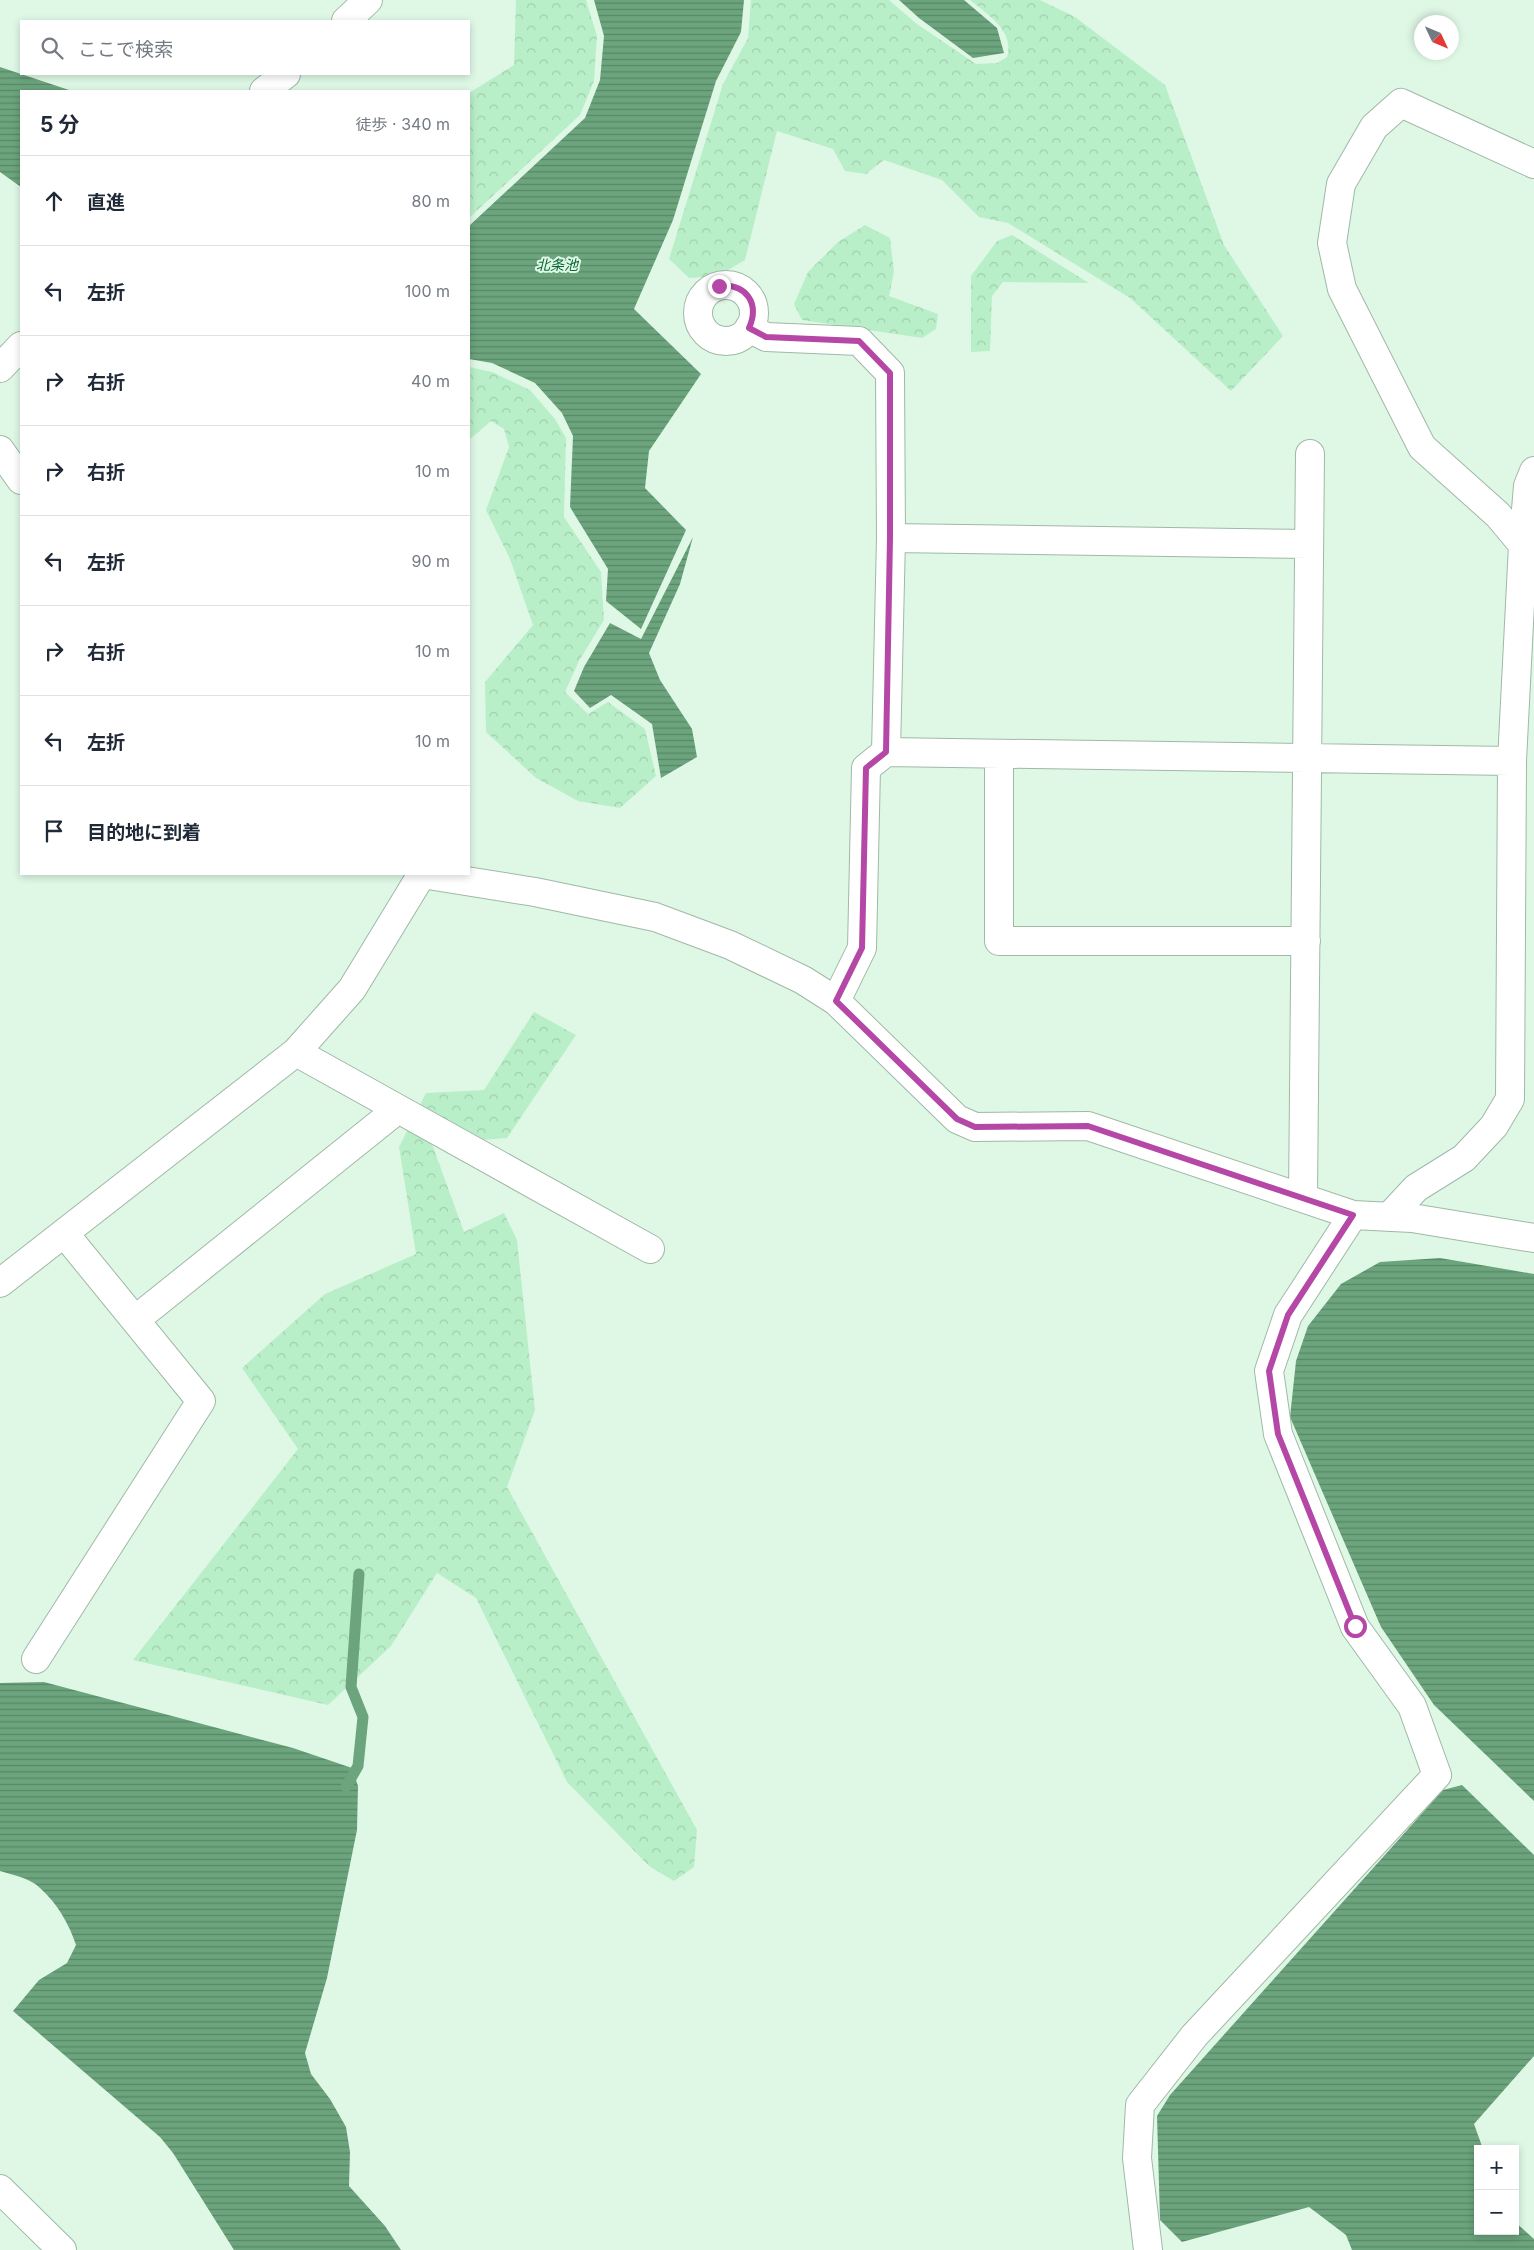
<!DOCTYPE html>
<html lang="ja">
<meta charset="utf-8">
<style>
:root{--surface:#fff;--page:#f6f6f7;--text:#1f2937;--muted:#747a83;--line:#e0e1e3}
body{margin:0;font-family:Inter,"Noto Sans JP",sans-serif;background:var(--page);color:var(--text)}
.controls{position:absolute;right:15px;bottom:15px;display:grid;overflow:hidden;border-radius:0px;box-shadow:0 2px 8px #0003}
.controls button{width:45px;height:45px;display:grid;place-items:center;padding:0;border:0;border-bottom:1px solid var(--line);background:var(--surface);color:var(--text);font:25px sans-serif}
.compass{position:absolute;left:1414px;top:15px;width:45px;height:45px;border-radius:50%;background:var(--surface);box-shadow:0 2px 8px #0003;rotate:134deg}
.stop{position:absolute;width:15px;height:15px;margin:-11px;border:4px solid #b548a6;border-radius:50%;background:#fff}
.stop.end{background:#b548a6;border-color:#fff;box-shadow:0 1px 5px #0008}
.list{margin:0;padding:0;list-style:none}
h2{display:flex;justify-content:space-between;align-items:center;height:65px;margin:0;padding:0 20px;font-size:21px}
h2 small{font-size:16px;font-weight:400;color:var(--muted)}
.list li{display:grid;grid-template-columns:32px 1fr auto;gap:15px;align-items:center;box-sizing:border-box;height:90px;padding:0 20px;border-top:1px solid var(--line)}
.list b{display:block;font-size:19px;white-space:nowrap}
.list em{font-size:16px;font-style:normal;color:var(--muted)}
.icon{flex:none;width:28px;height:28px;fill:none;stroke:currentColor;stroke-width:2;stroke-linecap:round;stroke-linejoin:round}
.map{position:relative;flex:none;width:1534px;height:2250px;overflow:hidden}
.search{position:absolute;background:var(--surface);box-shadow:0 2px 8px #0003;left:20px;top:20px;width:450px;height:55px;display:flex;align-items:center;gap:12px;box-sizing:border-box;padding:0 18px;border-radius:0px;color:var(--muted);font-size:19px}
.panel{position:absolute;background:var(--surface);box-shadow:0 2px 8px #0003;left:20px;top:90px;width:450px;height:785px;border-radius:0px}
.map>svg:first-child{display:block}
</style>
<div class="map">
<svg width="1534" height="2250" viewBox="0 0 1534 2250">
<defs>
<pattern id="forest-crowns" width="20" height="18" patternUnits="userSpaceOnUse" patternTransform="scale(1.25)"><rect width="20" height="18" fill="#b9efc8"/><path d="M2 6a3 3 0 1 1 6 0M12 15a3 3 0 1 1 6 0" fill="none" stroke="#a0ceac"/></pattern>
<pattern id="water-rules" width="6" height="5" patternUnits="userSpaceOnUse" patternTransform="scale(1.25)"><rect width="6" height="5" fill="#6ba47d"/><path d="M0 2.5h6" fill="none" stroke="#598767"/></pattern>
</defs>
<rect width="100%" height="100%" fill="#dff8e6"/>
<path fill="url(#forest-crowns)" d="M516 0H586L597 36 594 81 580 115 469 218V93L514 65Z
M751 0H889L917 24 976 64 997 63 1007 57C1015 31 988 15 970 0H1040L1075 17 1165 85 1224 245 1283 336 1231 391 1130 298 1008 223 979 217 942 180 884 160 866 174 845 171 833 149 777 131 745 260 718 276 689 278 669 259 723 84 748 38Z
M865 225 890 238 894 272 889 296 938 314 936 329 922 338 802 320 794 304 808 272 838 242Z
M1012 235 1089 283 1003 282 992 296 990 351 971 352V276L997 241Z
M469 367 492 372 530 390 555 419 566 438 564 517 601 572 604 620 579 661 565 692 588 714 608 702 645 729 656 776 620 808 578 801 536 778 486 732 485 682 533 625 510 559 486 510 509 447 504 429 491 421 469 440Z
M534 1012 576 1035 507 1138 432 1144 464 1232 504 1213 517 1240 535 1410 507 1487 697 1830 694 1867 674 1881 649 1866 567 1782 476 1598 437 1573 391 1646 328 1705 133 1660 298 1449 242 1368 325 1294 416 1254 399 1147 426 1093 484 1090Z"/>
<path fill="url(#water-rules)" d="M594 0H744L741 32 716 81 673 220 634 309 701 374 649 451 645 488 686 530 641 629 606 601 608 569 570 507 573 436 562 413 535 383 492 363 469 359V226L585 118 600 80 604 36Z
M899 0H964L997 28 1004 53 973 58 919 18Z
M0 67 72 91H21V187L0 172Z
M693 537 680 584 649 653 660 680 692 729 697 757 661 778 652 724 611 695 590 708 574 691 584 667 610 623 641 639Z
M1440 1258 1534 1274V1801L1434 1705 1381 1627 1290 1417 1296 1361 1308 1326 1341 1284 1380 1262Z
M44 1682 293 1748 352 1768 358 1786 357 1830 327 1978 305 2053 311 2074 330 2099 346 2127 350 2152 349 2186 385 2226 401 2250H234L173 2153 160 2137 13 2011 39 1980 67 1963 76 1945C69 1924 57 1903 40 1888 30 1878 13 1875 0 1871V1683Z
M1462 1785 1534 1855V2056L1474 2124 1483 2149H1478V2231H1515V2222L1534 2239V2250H1352L1346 2235 1309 2207 1182 2242 1160 2220 1157 2116 1170 2095 1443 1790Z"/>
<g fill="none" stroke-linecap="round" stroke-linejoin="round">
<path stroke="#6ba47d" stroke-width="11" d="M346 1787 358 1766 363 1717 351 1687 359 1574"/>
<defs>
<path id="minor" d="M346 21 368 0
M264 91 286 74
M698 313a28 28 0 1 1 56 0a28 28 0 1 1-56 0Z
M749 328 766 337 859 341 890 373 891 538 886 752 866 768 862 948 836 1001
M0 368 21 346
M0 450 21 480
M891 538 1309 544
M1523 545 1528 486 1534 471
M886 752 1512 761
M999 754V941H1306
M296 1052 650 1249
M1303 1197 1310 454
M1389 1217 1416 1188 1464 1158 1494 1126 1510 1099 1512 761 1523 545 1498 515 1422 447 1342 289 1332 243 1341 184 1374 127 1401 103 1534 164
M0 1283 296 1052 352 989 422 874 535 892 655 917 730 945 803 980 836 1001 957 1119 975 1127 1088 1126 1353 1215 1412 1218 1534 1238
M135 1320 398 1109
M36 1659 201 1401 64 1233
M0 2189 62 2250
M1148 2250 1137 2158 1140 2105 1194 2036 1437 1775 1412 1706 1355 1627 1278 1434 1269 1371 1288 1315 1353 1215"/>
</defs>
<use href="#minor" stroke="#a0b8a7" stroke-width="30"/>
<use href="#minor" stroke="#fff" stroke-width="28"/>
</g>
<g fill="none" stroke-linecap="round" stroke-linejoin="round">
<path stroke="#b548a6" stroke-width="6" d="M719 286C746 283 760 303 749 328L766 337 859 341 890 373V538L886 752 866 768 862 948 836 1001 957 1119 975 1127 1088 1126 1353 1215 1288 1315 1269 1371 1278 1434 1355 1626"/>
</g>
<g text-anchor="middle" stroke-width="4" stroke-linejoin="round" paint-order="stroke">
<g font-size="14" font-style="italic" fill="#096938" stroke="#dff8e6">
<text x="557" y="270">北条池</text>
</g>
</g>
</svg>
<div class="controls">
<button>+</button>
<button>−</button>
</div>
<svg class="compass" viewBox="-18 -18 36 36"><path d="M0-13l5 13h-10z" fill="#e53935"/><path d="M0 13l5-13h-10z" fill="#747a83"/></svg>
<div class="stop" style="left:1355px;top:1626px"></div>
<div class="stop end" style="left:719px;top:286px"></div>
<div class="search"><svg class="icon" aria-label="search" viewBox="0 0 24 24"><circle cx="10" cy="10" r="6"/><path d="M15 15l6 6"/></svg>ここで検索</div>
<section class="panel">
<h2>5 分<small>徒歩 · 340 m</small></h2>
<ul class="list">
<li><svg class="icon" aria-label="ahead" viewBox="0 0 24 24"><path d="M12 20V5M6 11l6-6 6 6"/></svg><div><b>直進</b></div><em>80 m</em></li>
<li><svg class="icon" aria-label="left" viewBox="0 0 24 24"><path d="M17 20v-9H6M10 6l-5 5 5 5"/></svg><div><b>左折</b></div><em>100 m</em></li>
<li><svg class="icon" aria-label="right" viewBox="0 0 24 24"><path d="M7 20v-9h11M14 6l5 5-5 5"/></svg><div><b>右折</b></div><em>40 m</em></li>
<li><svg class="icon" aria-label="right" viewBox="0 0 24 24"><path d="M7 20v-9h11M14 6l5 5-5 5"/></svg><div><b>右折</b></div><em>10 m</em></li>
<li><svg class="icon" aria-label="left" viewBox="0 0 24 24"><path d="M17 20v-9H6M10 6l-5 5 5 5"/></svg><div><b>左折</b></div><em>90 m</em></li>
<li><svg class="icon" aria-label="right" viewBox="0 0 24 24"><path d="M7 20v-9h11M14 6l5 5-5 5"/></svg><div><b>右折</b></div><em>10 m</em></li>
<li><svg class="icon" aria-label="left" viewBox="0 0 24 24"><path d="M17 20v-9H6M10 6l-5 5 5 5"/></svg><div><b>左折</b></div><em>10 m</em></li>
<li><svg class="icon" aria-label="arrive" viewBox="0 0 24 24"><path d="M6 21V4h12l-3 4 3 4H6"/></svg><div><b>目的地に到着</b></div></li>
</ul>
</section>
</div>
